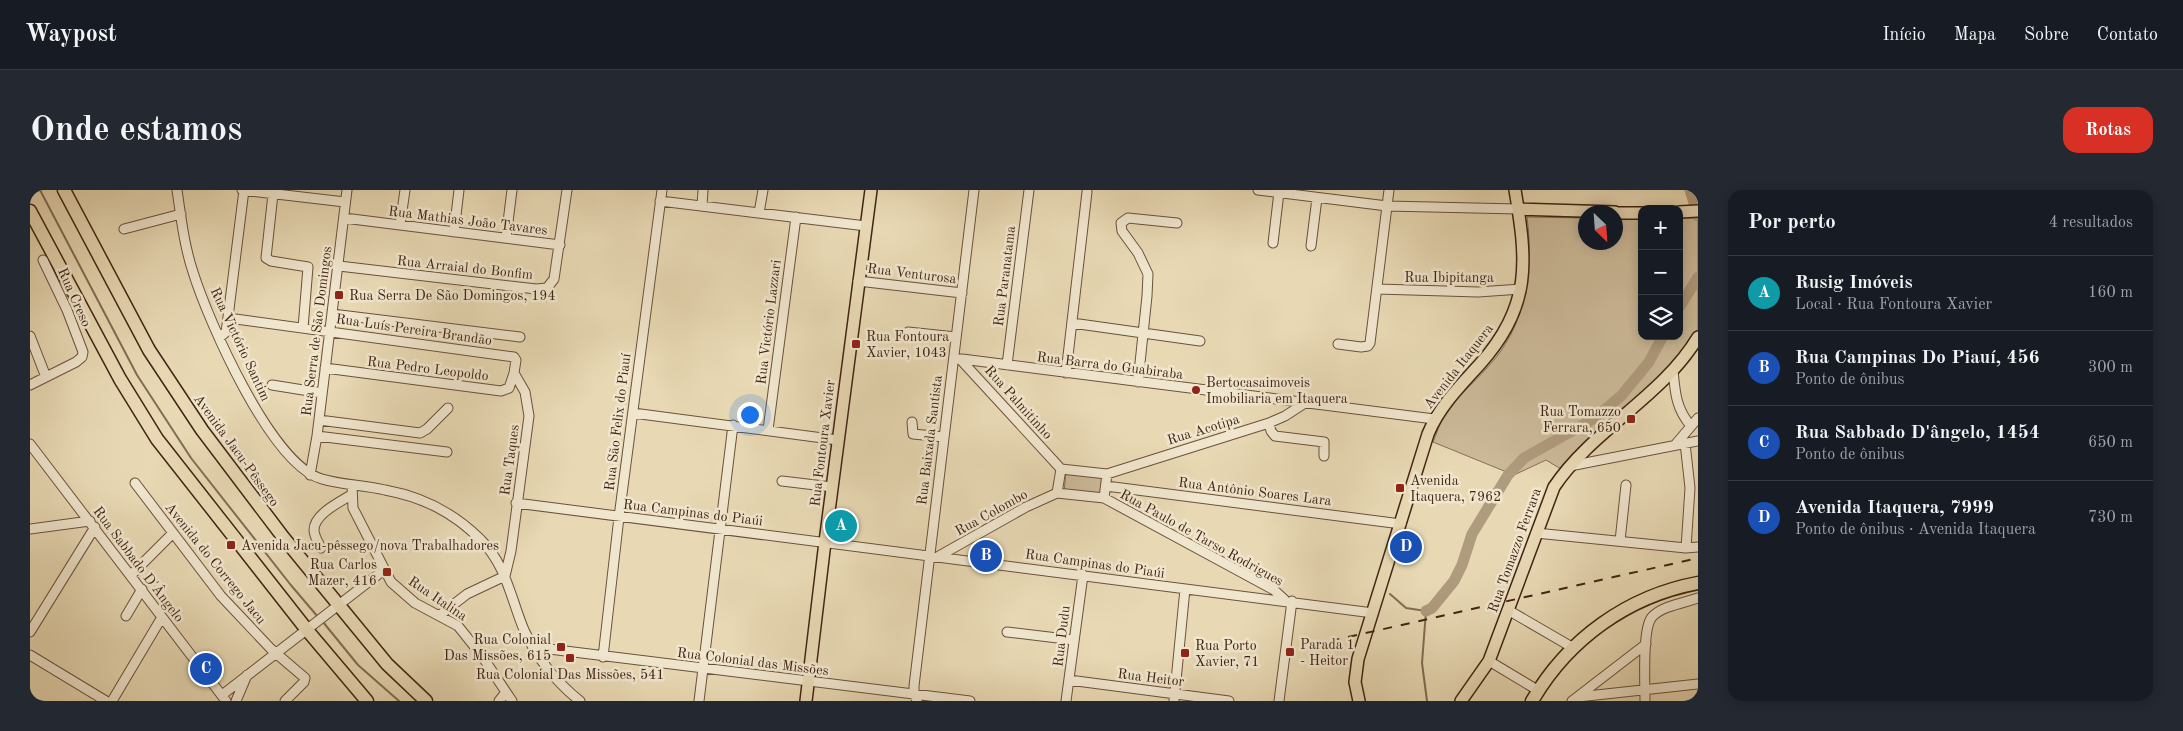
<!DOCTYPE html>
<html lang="pt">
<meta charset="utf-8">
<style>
:root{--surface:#171b24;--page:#242831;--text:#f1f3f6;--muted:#9ea1a6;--line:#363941;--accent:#d93025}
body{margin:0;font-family:"Old Standard TT",serif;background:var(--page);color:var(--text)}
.controls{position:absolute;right:15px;top:15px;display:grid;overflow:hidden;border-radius:10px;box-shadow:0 2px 12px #0003}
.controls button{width:45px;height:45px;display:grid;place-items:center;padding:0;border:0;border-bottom:1px solid var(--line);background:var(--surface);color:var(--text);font:25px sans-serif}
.compass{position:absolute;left:1548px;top:15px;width:45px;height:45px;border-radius:50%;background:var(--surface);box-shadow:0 2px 12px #0003;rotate:155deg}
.you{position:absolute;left:719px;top:224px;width:18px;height:18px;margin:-12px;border:4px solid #fff;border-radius:50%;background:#1a73e8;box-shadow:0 0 0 8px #1a73e833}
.badge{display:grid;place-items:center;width:32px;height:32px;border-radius:50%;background:var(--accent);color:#fff;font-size:16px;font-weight:700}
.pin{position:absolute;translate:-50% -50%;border:2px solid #fff;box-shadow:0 1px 5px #0006}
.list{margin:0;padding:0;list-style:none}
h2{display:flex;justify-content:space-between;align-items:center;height:65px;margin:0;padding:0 20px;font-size:21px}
h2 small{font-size:16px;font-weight:400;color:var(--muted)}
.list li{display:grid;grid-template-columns:32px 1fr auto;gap:15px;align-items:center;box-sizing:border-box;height:75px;padding:0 20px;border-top:1px solid var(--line)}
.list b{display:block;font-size:19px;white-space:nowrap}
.list p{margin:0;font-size:16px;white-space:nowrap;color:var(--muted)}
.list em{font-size:16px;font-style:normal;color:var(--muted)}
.icon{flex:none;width:28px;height:28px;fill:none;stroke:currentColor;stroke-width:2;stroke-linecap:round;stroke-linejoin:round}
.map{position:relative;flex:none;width:1668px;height:511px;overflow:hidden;border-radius:15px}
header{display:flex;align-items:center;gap:30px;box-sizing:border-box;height:70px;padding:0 25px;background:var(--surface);border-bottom:1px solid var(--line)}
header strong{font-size:24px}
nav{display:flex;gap:28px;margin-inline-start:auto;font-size:18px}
.intro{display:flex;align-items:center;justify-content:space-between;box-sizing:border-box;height:120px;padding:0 30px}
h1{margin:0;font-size:35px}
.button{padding:12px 22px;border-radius:15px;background:var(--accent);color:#fff;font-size:18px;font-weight:700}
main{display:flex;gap:30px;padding:0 30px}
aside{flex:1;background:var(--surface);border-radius:15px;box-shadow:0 2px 12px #0003}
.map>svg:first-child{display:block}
</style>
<header>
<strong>Waypost</strong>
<nav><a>Início</a><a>Mapa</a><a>Sobre</a><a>Contato</a></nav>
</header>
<div class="intro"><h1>Onde estamos</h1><a class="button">Rotas</a></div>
<main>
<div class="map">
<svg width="1668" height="511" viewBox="0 0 1668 511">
<rect width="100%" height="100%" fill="#e8d9b4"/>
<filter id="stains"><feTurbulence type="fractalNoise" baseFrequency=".004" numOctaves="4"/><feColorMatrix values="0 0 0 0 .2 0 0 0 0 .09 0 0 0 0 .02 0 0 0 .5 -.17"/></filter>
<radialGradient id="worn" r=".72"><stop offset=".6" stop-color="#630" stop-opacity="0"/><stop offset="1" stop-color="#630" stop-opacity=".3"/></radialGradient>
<path fill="#ccba99" stroke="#866f56" d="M1497 27 1555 28 1556 52H1586V28H1612V146H1649V28H1668V147L1536 282 1516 270 1484 285 1403 252C1407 243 1410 232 1415 223 1426 207 1444 193 1457 178 1496 137 1504 81 1497 27Z
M1036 281 1074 286 1071 307 1034 302Z"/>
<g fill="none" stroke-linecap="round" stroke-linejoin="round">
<path stroke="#836b53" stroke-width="2" d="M10 0 107 185 161 268 260 394 288 427
M1360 404 1376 418 1396 421 1392 473 1397 511
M293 432 328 475 369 511"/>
<path stroke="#af9b7d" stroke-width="11" d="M1660 0 1668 26
M1649 118 1668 87
M1396 421 1402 418 1424 391 1432 375 1442 344 1478 285 1494 268 1565 228 1591 206 1619 172 1633 146"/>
<defs>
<path id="minor" d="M147 0C151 27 154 55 163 82 178 130 241 275 292 289 312 295 334 295 355 300 393 307 423 322 450 349 476 374 481 409 494 440 506 467 527 493 550 511
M212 0 315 12
M1228 0 1357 16 1488 19
M243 4 236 68 241 71 278 77 273 138
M630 11 836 36
M672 16 673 0
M729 23 733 0
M314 28 530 55
M370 35 375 0
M94 39 151 24
M424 42 429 0
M476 48 482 0
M1243 53 1249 2
M1281 56 1287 8
M309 76 506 99 517 98 524 89 537 0
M828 91 932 103
M1347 99 1448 102 1491 99
M302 124 490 147
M198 128 484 167 486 170 484 183 495 202 499 226 481 361 475 386
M1042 133 1170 151
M878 142 926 147
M0 146 16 187
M190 147 196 142 197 135 214 0
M1308 154 1331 157 1338 156 1340 153 1359 0
M930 169 1031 279
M932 169 1404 229
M977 175 999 0
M295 178 471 201 479 198 484 183
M1643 180C1645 202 1646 219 1661 236
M1036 183 1057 2
M1108 192 1117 106 1118 84 1108 63 1092 41 1091 33 1098 28 1147 33
M0 195 46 172 52 167 53 162 37 120 13 70
M242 195 292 203
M603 223 808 250
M289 230 390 243 397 239 418 218
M882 232 883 244 914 247
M1239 233 1241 241 1245 246 1294 252V266
M738 240 766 27
M287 246 417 262
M1655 253 1660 298 1656 358
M0 254 196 511
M1645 255 1668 228
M1540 276 1668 251
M1077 284 1239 233 1255 226 1275 213
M280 285 287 246 317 0
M752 291 802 297
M105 293 191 406 241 459 275 488 274 492 255 511
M322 295 323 318 361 392 385 413 428 436 452 466 482 511
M1076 296 1371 334
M1074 308 1077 284 1031 279 1027 303 1074 308 1244 400 1255 410
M486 313 1343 423
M0 339 60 331
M1506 343 1656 358 1668 357
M1590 351 1596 295
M291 358C288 352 284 346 284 340 284 324 310 312 321 305
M909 366 996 317 1027 303
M101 385 142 344
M1478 420 1540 456
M410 425 437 404 475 386
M96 426 112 399
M0 442 65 337
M977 442 1044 450
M503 457 940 511
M0 465 76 511
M573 467 589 327 632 0
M1459 471 1504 498
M1039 490 1199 511
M192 505 354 380
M1548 507 1668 494
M82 511 132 427
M206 511 217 485
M469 511 476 502
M669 511 703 235
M887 511 884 503V496L944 0
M1036 511 1053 385
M1144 511 1155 399
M1249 511 1262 411
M1542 511 1616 454
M1615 511C1615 495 1612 438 1622 427 1632 416 1654 413 1668 408"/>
<path id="major" d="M1488 19 1585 22
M1649 22 1668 21
M1586 23H1612
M776 511 795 352 841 0
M1329 511 1325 492 1328 469 1398 244C1409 217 1430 196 1450 174 1502 116 1497 71 1485 0
M1431 511 1459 471 1524 297C1563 239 1632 207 1668 147"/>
<path id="highway" d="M34 0 119 160 172 240 253 347 357 474 396 511
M0 21 90 189 127 249 277 440 337 511
M1502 511C1538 449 1598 406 1668 393"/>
</defs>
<use href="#minor" stroke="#6b513b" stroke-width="11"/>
<use href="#major" stroke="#412413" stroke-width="14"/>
<use href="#highway" stroke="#412413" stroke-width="15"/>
<use href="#minor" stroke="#f0e6ce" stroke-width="9"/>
<use href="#major" stroke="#e8d9b4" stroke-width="11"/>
<use href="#highway" stroke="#e8d9b4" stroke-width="12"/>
<path stroke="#412413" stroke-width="2" stroke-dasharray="9 9" stroke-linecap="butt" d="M1283 455 1668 368"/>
</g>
<g fill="#8f2418" stroke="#f0e6ce" stroke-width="2">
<rect x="304" y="100" width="10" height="10" rx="2.5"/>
<rect x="821" y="149" width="10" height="10" rx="2.5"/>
<circle cx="1166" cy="200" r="5"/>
<rect x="1596" y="224" width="10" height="10" rx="2.5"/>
<rect x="1365" y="293" width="10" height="10" rx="2.5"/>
<rect x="196" y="350" width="10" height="10" rx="2.5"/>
<rect x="352" y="377" width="10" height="10" rx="2.5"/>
<rect x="526" y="452" width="10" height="10" rx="2.5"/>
<rect x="1255" y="457" width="10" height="10" rx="2.5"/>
<rect x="1150" y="458" width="10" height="10" rx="2.5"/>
<rect x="535" y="463" width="10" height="10" rx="2.5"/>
</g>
<g text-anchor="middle" stroke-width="5" stroke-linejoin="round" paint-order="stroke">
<g font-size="14" fill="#412413" stroke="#f0e6ce">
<text transform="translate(438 30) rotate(7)" y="5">Rua Mathias João Tavares</text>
<text transform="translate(435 77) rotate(6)" y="5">Rua Arraial do Bonfim</text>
<text transform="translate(882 83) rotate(7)" y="5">Rua Venturosa</text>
<text transform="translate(974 86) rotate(-83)" y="5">Rua Paranatama</text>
<text x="1419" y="92">Rua Ibipitanga</text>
<text transform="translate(45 107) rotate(66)" y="5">Rua Creso</text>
<text transform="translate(738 132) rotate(-83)" y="5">Rua Victório Lazzari</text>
<text transform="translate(384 139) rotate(8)" y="5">Rua Luís Pereira Brandão</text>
<text transform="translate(286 141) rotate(-83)" y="5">Rua Serra de São Domingos</text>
<text transform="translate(211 154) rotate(65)" y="5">Rua Victório Santim</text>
<text transform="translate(1080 175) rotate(7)" y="5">Rua Barra do Guabiraba</text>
<text transform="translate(1428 176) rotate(-52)" y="5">Avenida Itaquera</text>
<text transform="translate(398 178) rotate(7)" y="5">Rua Pedro Leopoldo</text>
<text transform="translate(989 212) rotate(48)" y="5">Rua Palmitinho</text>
<text transform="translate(587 232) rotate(-83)" y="5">Rua São Felix do Piauí</text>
<text transform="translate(1173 239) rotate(-17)" y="5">Rua Acotipa</text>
<text transform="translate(899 250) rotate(-83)" y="5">Rua Baixada Santista</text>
<text transform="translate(792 253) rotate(-83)" y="5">Rua Fontoura Xavier</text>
<text transform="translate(207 260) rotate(54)" y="5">Avenida Jacu-Pêssego</text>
<text transform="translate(479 270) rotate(-82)" y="5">Rua Taques</text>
<text transform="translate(1225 301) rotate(7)" y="5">Rua Antônio Soares Lara</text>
<text transform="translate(663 322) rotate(7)" y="5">Rua Campinas do Piaúi</text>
<text transform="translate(961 322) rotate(-29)" y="5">Rua Colombo</text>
<text transform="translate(1172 347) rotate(29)" y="5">Rua Paulo de Tarso Rodrigues</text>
<text transform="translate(1484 360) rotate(-70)" y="5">Rua Tomazzo Ferrara</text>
<text transform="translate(186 373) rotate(51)" y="5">Avenida do Corrego Jacu</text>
<text transform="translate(1065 373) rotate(8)" y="5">Rua Campinas do Piaúi</text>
<text transform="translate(109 374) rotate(53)" y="5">Rua Sabbado D'Ângelo</text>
<text transform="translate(408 408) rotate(34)" y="5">Rua Italina</text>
<text transform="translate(1031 446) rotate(-83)" y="5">Rua Dudu</text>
<text transform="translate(723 471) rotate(7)" y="5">Rua Colonial das Missões</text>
<text transform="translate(1121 487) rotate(7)" y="5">Rua Heitor</text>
</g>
<g font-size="14" fill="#412413" stroke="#f0e6ce" text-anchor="start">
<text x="319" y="110">Rua Serra De São Domingos, 194</text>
<text x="836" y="151">Rua Fontoura<tspan x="836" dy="16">Xavier, 1043</tspan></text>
<text x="1176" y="197">Bertocasaimoveis<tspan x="1176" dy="16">Imobiliaria em Itaquera</tspan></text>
<text x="1591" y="226" text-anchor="end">Rua Tomazzo<tspan x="1591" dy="16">Ferrara, 650</tspan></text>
<text x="1380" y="295">Avenida<tspan x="1380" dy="16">Itaquera, 7962</tspan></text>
<text x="211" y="360">Avenida Jacu-pêssego/nova Trabalhadores</text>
<text x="347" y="379" text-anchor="end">Rua Carlos<tspan x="347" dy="16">Mazer, 416</tspan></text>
<text x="521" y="454" text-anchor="end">Rua Colonial<tspan x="521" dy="16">Das Missões, 615</tspan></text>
<text x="1270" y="459">Parada 1<tspan x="1270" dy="16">- Heitor</tspan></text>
<text x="1165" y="460">Rua Porto<tspan x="1165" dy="16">Xavier, 71</tspan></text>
<text x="540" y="489" text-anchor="middle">Rua Colonial Das Missões, 541</text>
</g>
</g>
<rect width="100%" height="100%" filter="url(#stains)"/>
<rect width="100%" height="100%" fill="url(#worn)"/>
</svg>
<div class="controls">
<button>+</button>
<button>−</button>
<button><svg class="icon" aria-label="layers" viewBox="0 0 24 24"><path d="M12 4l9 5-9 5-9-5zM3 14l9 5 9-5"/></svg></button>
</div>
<svg class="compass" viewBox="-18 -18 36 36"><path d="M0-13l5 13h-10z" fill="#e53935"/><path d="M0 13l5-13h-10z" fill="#9ea1a6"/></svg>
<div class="you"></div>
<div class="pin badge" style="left:811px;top:336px;background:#0f9aa8">A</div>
<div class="pin badge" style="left:956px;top:366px;background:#1a4fb4">B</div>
<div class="pin badge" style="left:176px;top:479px;background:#1a4fb4">C</div>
<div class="pin badge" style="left:1376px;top:357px;background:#1a4fb4">D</div>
</div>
<aside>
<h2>Por perto<small>4 resultados</small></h2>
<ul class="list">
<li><span class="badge" style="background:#0f9aa8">A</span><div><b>Rusig Imóveis</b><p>Local · Rua Fontoura Xavier</p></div><em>160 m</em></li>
<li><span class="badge" style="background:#1a4fb4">B</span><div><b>Rua Campinas Do Piauí, 456</b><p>Ponto de ônibus</p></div><em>300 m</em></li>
<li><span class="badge" style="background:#1a4fb4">C</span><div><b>Rua Sabbado D'ângelo, 1454</b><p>Ponto de ônibus</p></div><em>650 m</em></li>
<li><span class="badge" style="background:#1a4fb4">D</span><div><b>Avenida Itaquera, 7999</b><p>Ponto de ônibus · Avenida Itaquera</p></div><em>730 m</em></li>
</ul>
</aside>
</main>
